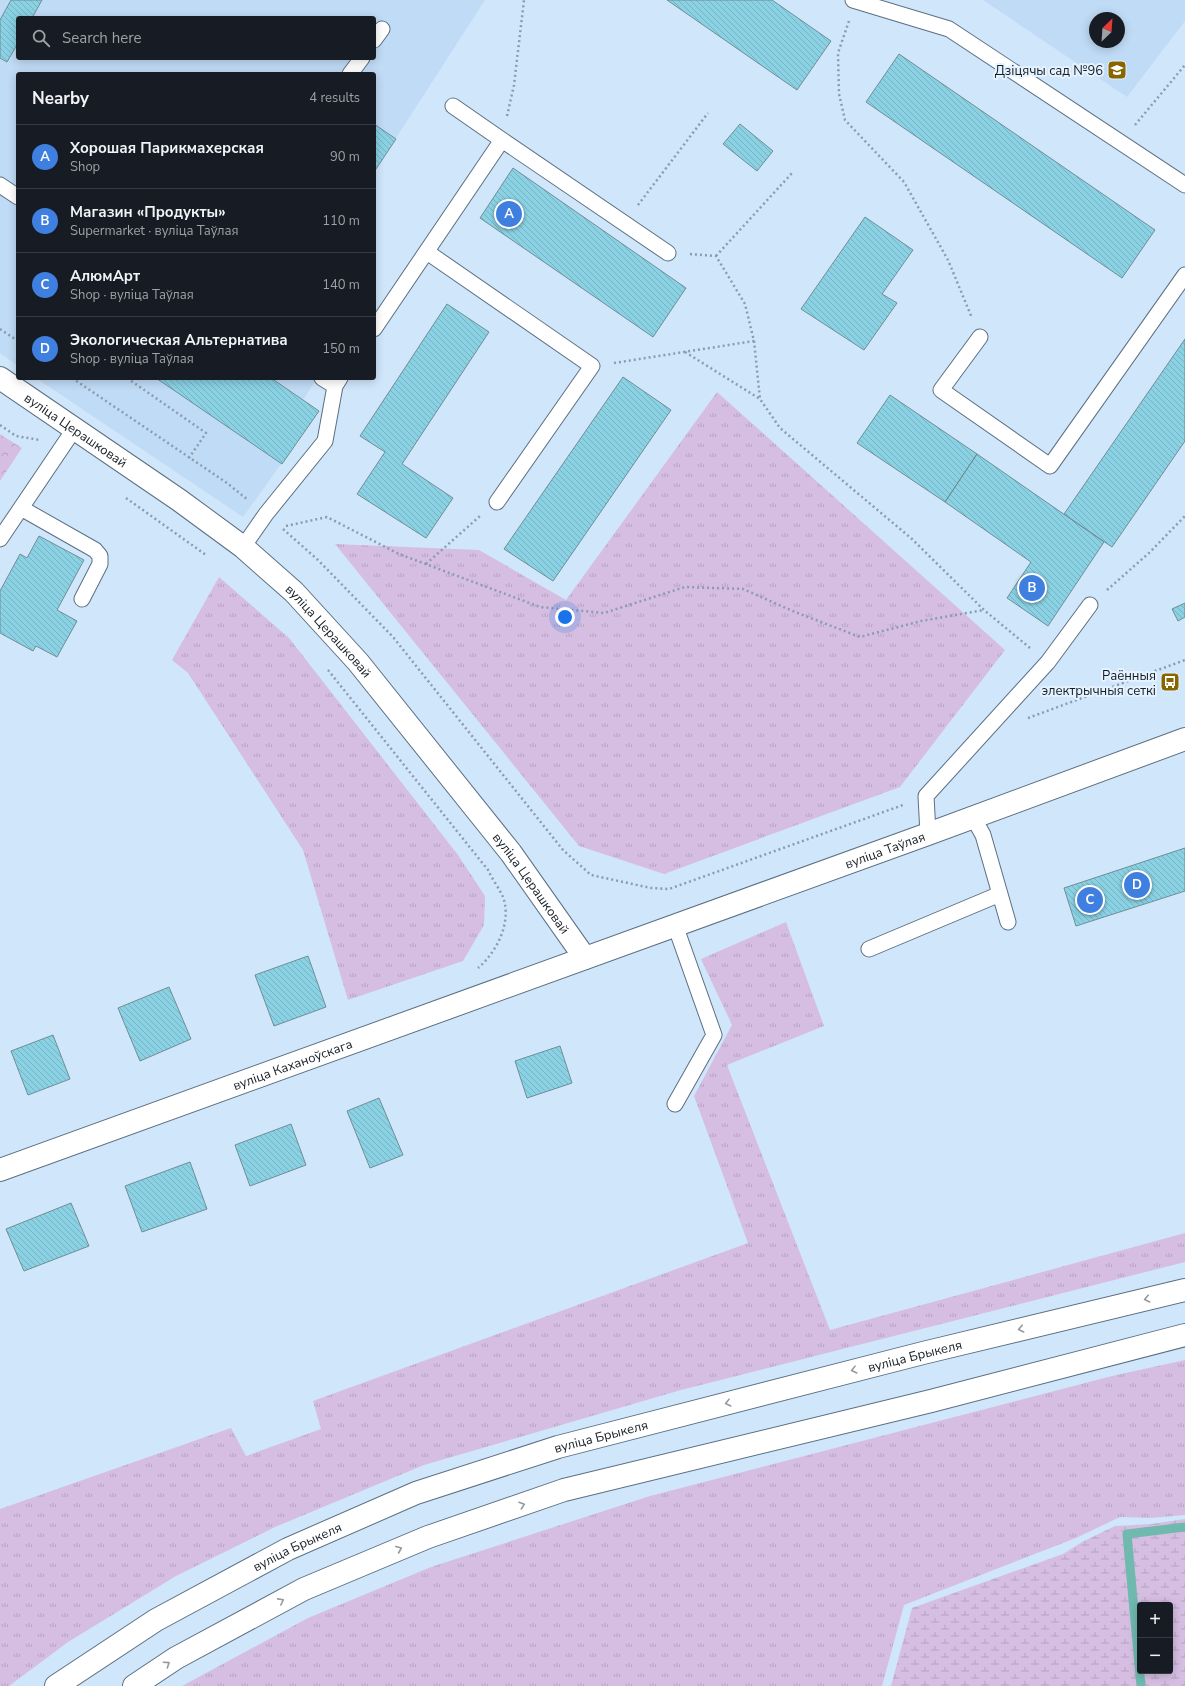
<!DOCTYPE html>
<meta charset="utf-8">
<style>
:root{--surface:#171b24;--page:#20242c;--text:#f1f3f6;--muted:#9ea1a6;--line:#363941;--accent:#876600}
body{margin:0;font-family:"Nunito Sans",sans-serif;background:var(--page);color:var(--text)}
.controls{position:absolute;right:12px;bottom:12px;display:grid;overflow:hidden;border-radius:4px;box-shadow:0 2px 10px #0003}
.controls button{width:36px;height:36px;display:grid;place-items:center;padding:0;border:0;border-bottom:1px solid var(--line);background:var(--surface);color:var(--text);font:20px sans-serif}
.compass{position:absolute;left:1089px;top:12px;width:36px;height:36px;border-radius:50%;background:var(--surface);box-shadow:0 2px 10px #0003;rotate:25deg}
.you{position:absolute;left:565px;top:617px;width:14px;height:14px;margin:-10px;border:3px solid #fff;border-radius:50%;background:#1a73e8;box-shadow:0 0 0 6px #1a73e833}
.badge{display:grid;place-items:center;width:26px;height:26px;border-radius:50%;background:var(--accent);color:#fff;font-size:13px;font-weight:700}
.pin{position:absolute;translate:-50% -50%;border:2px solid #fff;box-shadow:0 1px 4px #0006}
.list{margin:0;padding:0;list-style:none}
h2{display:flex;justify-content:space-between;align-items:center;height:52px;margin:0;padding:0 16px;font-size:17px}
h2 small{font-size:13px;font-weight:400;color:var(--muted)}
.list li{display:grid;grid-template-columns:26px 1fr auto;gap:12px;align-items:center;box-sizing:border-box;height:64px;padding:0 16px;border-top:1px solid var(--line)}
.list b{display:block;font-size:15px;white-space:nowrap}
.list p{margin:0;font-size:13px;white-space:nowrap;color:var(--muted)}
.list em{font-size:13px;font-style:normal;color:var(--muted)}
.icon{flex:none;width:22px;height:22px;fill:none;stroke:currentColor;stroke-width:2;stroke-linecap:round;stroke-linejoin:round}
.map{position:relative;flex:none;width:1185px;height:1686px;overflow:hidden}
.search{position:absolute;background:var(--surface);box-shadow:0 2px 10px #0003;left:16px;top:16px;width:360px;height:44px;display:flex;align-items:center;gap:10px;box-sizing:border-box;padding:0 14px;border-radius:4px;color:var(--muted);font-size:15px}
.panel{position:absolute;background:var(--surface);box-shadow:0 2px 10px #0003;left:16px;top:72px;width:360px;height:308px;border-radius:4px}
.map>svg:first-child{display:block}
</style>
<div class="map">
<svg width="1185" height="1686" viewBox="0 0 1185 1686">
<defs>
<pattern id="grass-tufts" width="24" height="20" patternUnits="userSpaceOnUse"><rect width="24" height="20" fill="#d6bee2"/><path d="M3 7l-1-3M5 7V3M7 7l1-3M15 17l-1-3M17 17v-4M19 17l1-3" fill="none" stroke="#b7a3c2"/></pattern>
<pattern id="forest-crowns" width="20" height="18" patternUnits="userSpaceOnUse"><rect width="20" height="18" fill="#d6bee2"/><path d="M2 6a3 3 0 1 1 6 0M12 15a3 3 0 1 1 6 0" fill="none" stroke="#b7a3c2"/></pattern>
<pattern id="wetland-marsh" width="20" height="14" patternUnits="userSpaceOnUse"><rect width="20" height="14" fill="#d6bee2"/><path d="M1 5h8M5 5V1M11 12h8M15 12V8" fill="none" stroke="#b7a3c2"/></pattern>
<pattern id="building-back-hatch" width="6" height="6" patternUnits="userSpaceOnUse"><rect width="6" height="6" fill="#8ad1e4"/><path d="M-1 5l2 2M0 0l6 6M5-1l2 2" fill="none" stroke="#76b3c3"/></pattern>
</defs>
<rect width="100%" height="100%" fill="#d0e6fb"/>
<path fill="#c0dbf6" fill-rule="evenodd" d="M0 0H485L374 172V74H18V366L0 353ZM18 18H374V58H18Z
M983 0H1185V21L1127 97ZM1095 18H1119V42H1095Z
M36 378H317L303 400 319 411 243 517Z"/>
<path fill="url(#grass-tufts)" d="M717 392 1005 650 900 787 664 874 579 846 335 544 479 550 566 600Z
M219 577 289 638 458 855 485 896 484 925 463 961 348 1000 303 850 188 673 172 660Z
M786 922 824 1026 727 1065 830 1330 1185 1233V1262L681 1390 424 1465 275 1527 176 1576 68 1642 9 1686H0V1509L231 1428 246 1456 321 1429 313 1401 748 1243 694 1096 732 1025 701 959Z
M1185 1360V1515L1151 1518 1120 1517 1076 1538 904 1605 882 1686H182L308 1618 431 1567 650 1496 1112 1376Z"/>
<path fill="url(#forest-crowns)" d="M0 434 22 448 0 481Z"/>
<path fill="url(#wetland-marsh)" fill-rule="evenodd" d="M1185 1519V1686H891L912 1608 1063 1554 1082 1542 1115 1526 1152 1524ZM1140 1605H1170V1671H1140Z"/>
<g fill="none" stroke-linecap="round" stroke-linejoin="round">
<path stroke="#6fb9ae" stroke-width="9" d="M1141 1686 1127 1534 1185 1527"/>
</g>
<path fill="url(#building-back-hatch)" stroke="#6f8e96" d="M11 0H42L32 18H18V43L7 62 0 58V20Z
M667 0H772L831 41 797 90Z
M899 54 1155 230 1122 278 866 102Z
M374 124 396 139 374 172Z
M740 124 773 151 757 171 723 144Z
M513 168 686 288 653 337 480 218Z
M865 217 913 250 882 294 897 303 864 350 801 309Z
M447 304 489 332 402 464 453 498 426 538 357 494 385 452 360 436Z
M1185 339V441L1112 547 1064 514Z
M623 377 671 410 553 581 504 549Z
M156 378H271L319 411 282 464Z
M890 395 977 454 945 502 857 443Z
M977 454 1104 542 1048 626 1007 598 1031 562 945 502Z
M39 536 84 560 57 610 77 621 57 657 36 646 33 651 0 633V591L20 554 27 558Z
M1185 603V617L1178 621 1172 609Z
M1185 848V891L1076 926 1064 888Z
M308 956 326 1007 274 1026 255 975Z
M169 987 191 1039 140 1061 118 1008Z
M53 1035 70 1079 28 1095 11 1051Z
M560 1046 572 1083 527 1098 515 1061Z
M379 1098 403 1155 370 1168 347 1111Z
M291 1124 306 1165 250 1186 235 1145Z
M190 1162 207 1209 142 1232 125 1186Z
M71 1203 89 1246 24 1271 6 1229Z"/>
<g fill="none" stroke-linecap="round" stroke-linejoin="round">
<defs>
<path id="lane" d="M853 0 949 29 1185 185
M374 40 382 29
M350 74 362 58
M453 106 502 140
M0 185 18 197
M427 252 592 366 497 502
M374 329 502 140 668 253
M980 337 941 390 1050 466 1185 275
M322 378 335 386
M21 508 95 550 100 556V564L82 599
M0 539 75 428
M243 547 266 514 325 441 335 386 340 378
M973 817 983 835 1008 922
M928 834 926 796 1048 662 1090 605
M675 925 714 1035 675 1104
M869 949 1000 894"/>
<g id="secondary">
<path id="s1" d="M0 378 179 500 243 547 294 592 358 662 511 853 585 958"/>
<path id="s2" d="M0 1170 928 834 1185 739"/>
</g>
<g id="primary">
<path id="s3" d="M56 1686 156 1620 288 1549 416 1493 558 1447 923 1353 1185 1290"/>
<path d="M134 1686 176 1658 304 1589 428 1537 564 1490 931 1401 1185 1335"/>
</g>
</defs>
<use href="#lane" stroke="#5c6f82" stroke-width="17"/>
<use href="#secondary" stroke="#5c6f82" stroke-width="24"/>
<use href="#primary" stroke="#5c6f82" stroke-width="24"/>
<path stroke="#8b9cac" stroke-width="2.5" stroke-dasharray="2 3" stroke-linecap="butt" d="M849 21 838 53 839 94 845 120 904 182 948 260 972 318
M507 116 514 85 524 0
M1135 125 1185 65
M638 205 708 113
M690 254 716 256 745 304 754 341 760 399 780 428 912 539 984 610 1030 648
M716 256 793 172
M0 329 18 341
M685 352 760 399
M614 363 754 341
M72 378 227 483 248 500
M127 378 206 433 189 458
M0 425 16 436 40 440
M126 498 206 555
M286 526 327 517 399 554 540 607 604 613 685 587 743 589 795 612 860 637 921 621 984 610
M283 529 318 560 393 637 563 850 591 875 651 888 669 889 903 805
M426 564 480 516
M1107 590 1149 553 1185 516
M328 670 488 870C492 879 499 888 503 897 512 922 497 952 478 968
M1028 718 1185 660"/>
<use href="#lane" stroke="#fff" stroke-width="15"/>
<use href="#secondary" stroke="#fff" stroke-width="22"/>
<use href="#primary" stroke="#fff" stroke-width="22"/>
</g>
<defs><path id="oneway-chevron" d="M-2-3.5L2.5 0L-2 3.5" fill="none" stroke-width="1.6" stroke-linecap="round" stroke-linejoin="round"/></defs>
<g stroke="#96999c">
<use href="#oneway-chevron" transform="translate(1147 1299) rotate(167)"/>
<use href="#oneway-chevron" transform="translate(1021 1329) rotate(167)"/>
<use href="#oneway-chevron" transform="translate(854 1370) rotate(166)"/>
<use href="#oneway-chevron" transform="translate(728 1403) rotate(166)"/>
<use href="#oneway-chevron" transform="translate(522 1505) rotate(-19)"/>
<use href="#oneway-chevron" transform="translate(399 1549) rotate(-23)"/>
<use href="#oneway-chevron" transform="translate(281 1601) rotate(-28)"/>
<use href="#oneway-chevron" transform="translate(167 1664) rotate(-34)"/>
</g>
<defs>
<symbol id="school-square" viewBox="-11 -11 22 22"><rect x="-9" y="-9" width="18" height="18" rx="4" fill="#876600" stroke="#e5f2ff"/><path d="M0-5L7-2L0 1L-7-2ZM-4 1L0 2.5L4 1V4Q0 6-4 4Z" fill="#fff"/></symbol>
<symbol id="bus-square" viewBox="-11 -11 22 22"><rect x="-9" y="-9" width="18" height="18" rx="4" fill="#876600" stroke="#e5f2ff"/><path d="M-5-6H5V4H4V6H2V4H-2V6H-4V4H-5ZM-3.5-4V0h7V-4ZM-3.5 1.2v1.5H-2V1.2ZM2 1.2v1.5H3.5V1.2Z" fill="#fff"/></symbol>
</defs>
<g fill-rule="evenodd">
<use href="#school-square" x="1106" y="59" width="22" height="22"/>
<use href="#bus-square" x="1159" y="671" width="22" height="22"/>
</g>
<g text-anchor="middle" stroke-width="4" stroke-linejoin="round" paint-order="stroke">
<g font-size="13" fill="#151d24" stroke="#e5f2ff" text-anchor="end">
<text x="1103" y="75">Дзіцячы сад №96</text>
<text x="1156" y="680">Раённыя<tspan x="1156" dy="15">электрычныя сеткі</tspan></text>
</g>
<g font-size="13" fill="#151d24" stroke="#e5f2ff">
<text dy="5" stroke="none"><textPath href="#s1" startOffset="92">вуліца Церашковай</textPath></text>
<text dy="5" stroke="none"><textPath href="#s1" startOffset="416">вуліца Церашковай</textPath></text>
<text dy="5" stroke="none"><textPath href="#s2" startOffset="941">вуліца Таўлая</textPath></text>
<text dy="5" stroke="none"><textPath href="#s1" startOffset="740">вуліца Церашковай</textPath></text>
<text dy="5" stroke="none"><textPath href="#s2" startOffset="311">вуліца Каханоўскага</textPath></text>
<text dy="5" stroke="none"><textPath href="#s3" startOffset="927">вуліца Брыкеля</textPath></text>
<text dy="5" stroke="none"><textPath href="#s3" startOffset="603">вуліца Брыкеля</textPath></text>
<text dy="5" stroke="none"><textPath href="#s3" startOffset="279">вуліца Брыкеля</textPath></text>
</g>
</g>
</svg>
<div class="controls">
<button>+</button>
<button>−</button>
</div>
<svg class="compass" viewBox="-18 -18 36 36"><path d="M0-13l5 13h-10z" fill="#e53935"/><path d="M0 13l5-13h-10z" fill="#9ea1a6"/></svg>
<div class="you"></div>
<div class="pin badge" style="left:509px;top:214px;background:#3f7fe0">A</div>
<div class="pin badge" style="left:1032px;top:588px;background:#3f7fe0">B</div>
<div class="pin badge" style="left:1090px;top:900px;background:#3f7fe0">C</div>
<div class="pin badge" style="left:1137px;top:885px;background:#3f7fe0">D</div>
<div class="search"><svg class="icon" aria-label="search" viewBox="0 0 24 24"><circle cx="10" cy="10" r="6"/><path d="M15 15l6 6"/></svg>Search here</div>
<section class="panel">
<h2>Nearby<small>4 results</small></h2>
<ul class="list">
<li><span class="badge" style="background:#3f7fe0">A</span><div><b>Хорошая Парикмахерская</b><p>Shop</p></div><em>90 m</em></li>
<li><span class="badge" style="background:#3f7fe0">B</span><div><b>Магазин «Продукты»</b><p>Supermarket · вуліца Таўлая</p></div><em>110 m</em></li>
<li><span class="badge" style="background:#3f7fe0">C</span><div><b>АлюмАрт</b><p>Shop · вуліца Таўлая</p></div><em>140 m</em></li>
<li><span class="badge" style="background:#3f7fe0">D</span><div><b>Экологическая Альтернатива</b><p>Shop · вуліца Таўлая</p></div><em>150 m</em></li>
</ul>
</section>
</div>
